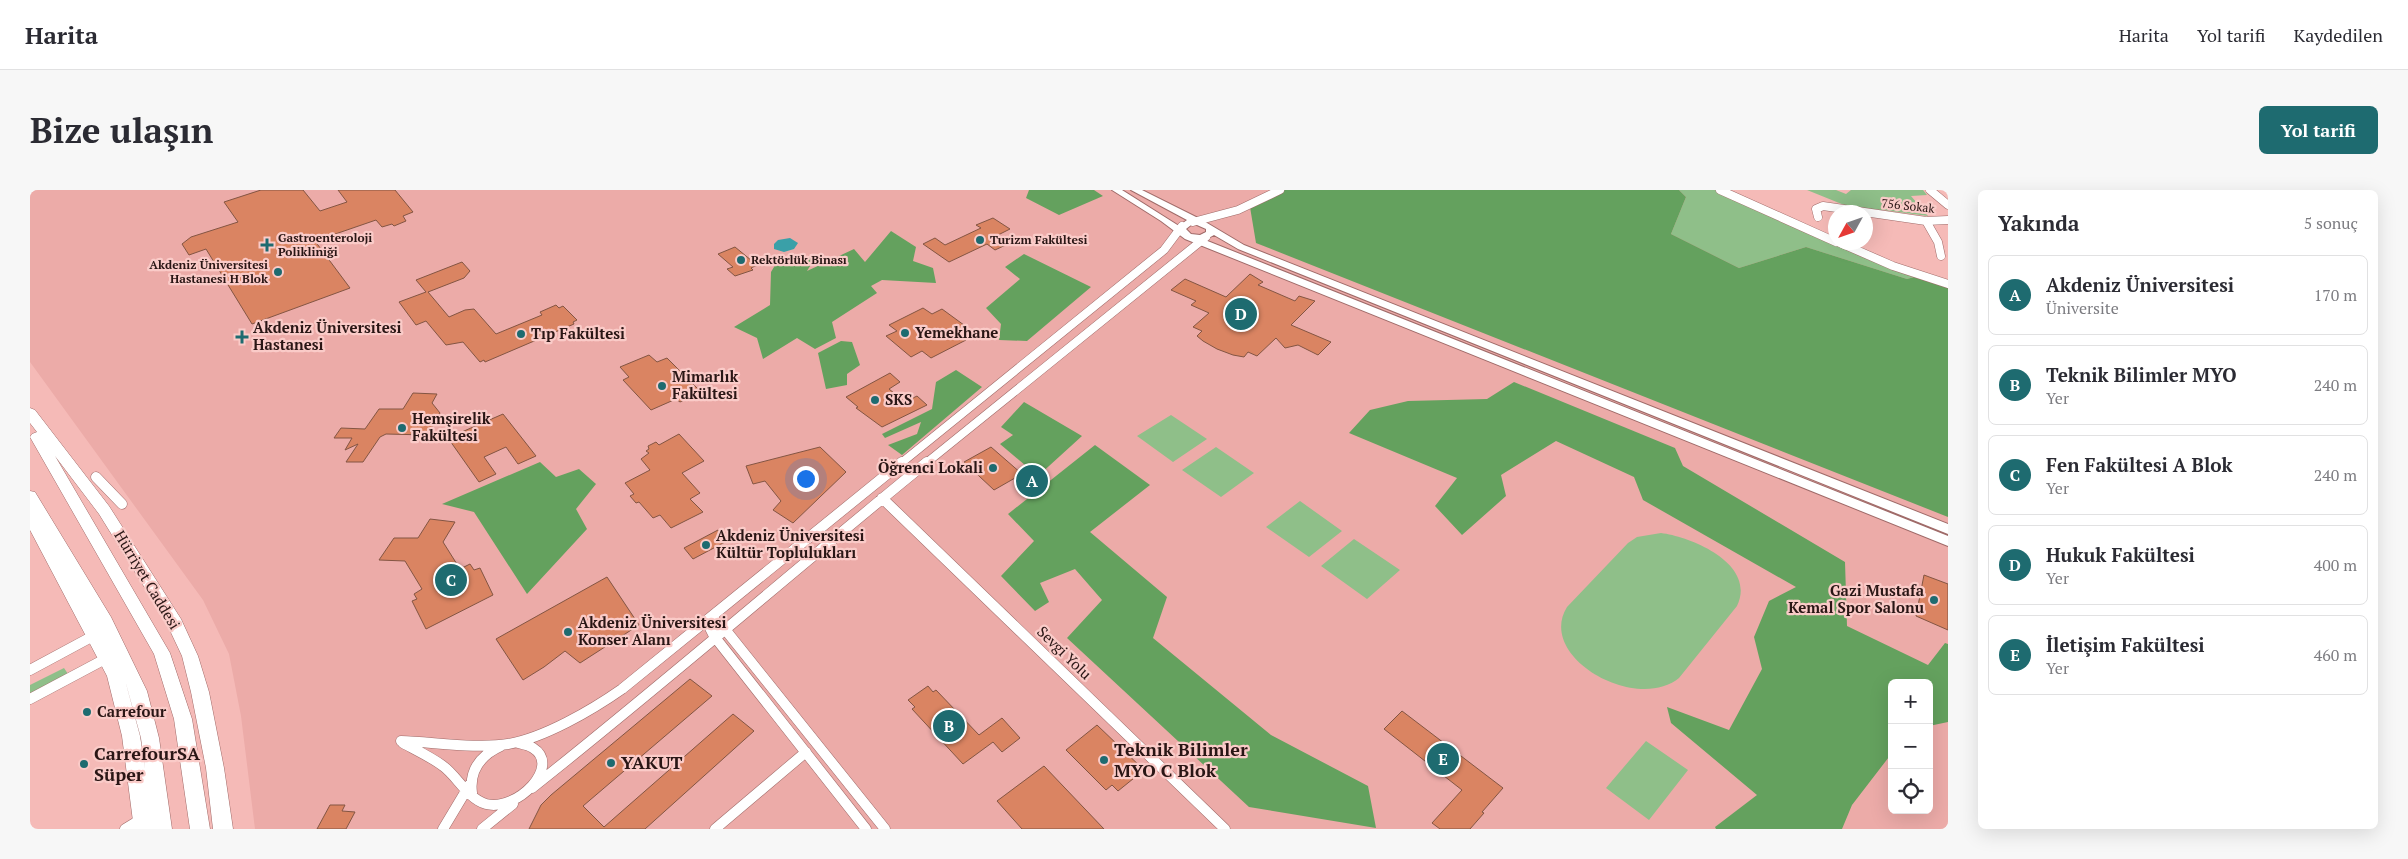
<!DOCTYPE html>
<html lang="tr">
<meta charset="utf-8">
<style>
:root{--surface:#fff;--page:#f7f7f7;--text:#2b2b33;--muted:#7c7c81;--line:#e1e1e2;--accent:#1e6b70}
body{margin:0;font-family:"PT Serif",serif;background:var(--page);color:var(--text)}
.controls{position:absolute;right:15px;bottom:15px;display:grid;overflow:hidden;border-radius:8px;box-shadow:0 5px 20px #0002}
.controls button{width:45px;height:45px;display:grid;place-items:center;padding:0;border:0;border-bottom:1px solid var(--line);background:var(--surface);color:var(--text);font:25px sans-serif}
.compass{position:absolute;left:1798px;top:15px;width:45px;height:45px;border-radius:50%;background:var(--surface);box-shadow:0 5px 20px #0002;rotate:230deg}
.you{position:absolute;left:775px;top:288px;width:18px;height:18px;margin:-12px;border:4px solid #fff;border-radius:50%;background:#1a73e8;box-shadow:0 0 0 8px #1a73e833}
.badge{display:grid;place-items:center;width:32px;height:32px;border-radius:50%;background:var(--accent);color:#fff;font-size:16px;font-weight:700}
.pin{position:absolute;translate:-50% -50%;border:2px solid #fff;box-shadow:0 1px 5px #0006}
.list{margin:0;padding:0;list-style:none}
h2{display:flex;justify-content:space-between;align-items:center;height:65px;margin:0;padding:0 20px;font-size:21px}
h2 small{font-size:16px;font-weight:400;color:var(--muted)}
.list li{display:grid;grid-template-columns:32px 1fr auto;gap:15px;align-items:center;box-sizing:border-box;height:80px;margin:0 10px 10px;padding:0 10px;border:1px solid var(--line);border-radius:8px}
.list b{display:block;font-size:19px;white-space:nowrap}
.list p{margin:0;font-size:16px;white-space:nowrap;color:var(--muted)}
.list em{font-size:16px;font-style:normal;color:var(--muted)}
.icon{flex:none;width:28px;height:28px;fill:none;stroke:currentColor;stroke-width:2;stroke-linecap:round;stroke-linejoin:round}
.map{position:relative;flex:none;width:1918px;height:639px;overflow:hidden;border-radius:8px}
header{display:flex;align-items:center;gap:30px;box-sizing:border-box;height:70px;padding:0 25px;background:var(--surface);border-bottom:1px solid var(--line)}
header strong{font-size:24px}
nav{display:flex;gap:28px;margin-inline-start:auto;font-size:18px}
.intro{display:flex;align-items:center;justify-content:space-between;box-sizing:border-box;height:120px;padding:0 30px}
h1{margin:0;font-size:35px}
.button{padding:12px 22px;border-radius:8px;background:var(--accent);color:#fff;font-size:18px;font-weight:700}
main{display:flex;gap:30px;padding:0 30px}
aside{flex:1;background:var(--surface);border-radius:8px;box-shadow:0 5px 20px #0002}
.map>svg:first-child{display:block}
</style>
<header>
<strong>Harita</strong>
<nav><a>Harita</a><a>Yol tarifi</a><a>Kaydedilen</a></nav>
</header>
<div class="intro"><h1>Bize ulaşın</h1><a class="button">Yol tarifi</a></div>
<main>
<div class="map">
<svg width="1918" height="639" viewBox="0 0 1918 639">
<rect width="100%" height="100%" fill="#f5bab7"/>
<path fill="#ecaba8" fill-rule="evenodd" d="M0 0H1686L1823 61 1918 95V639H225L211 526 199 464 173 410 0 172ZM1862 493H1899V620H1862Z"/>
<path fill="#8fbf89" d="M1649 0H1686L1823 61 1888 86 1877 89 1776 57 1709 78 1641 44 1656 7Z
M1777 0H1806L1816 4 1821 0H1893L1897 5 1881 6 1898 26 1853 20 1824 19Z
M1141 225 1177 249 1143 272 1107 246Z
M1186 257 1224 283 1191 307 1152 280Z
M1270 311 1312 341 1279 367 1236 337Z
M1631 343C1662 347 1727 374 1707 416L1649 488C1606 523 1506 467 1537 417L1598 353 1607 347Z
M1324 349 1370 380 1337 409 1291 376Z
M34 478 38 484 0 504V495Z
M1616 551 1658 580 1619 630 1576 598Z"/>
<path fill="#64a15e" d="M999 0H1064L1073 6 1029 25 996 8Z
M1251 0H1649L1656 7 1641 44 1709 78 1776 57 1877 89 1888 86 1918 95V327L1226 53 1220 17Z
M861 41 886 57 883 71 903 78 906 93 852 90 841 96 847 103 802 132 806 148 785 159 767 148 733 169 727 148 704 137 740 115 741 82 747 72H769L779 67 785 68 777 81 824 59 835 72Z
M994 64 1061 97 997 151 969 150 971 134 956 118 990 89 975 77Z
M811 151 822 152 830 175 817 184V195L796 199 788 163Z
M926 180 952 197 872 265 858 255 887 244 891 232 855 248 852 244 902 219 906 192Z
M1484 192 1645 258 1653 276 1815 372 1817 436 1898 475 1915 453 1918 454V532L1899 536V493H1862V563L1822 615 1812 639H1686L1685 637 1727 605 1641 533 1637 517 1699 540 1732 479 1724 447 1739 411 1766 397 1613 310 1604 287 1526 251 1471 285 1476 306 1432 345 1405 316 1427 288 1319 243 1340 220 1378 211 1457 209Z
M994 212 1052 246 1008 286 970 254 983 245 971 237Z
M1065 255 1120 295 1060 342 1137 407 1123 448 1241 545 1338 596 1346 638 1219 617 1037 448 1072 410 1045 379 1010 393 1019 412 1005 421 971 386 1004 351 978 324Z
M510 272 526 287 549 279 566 294 546 319 557 339 497 404 444 322 412 314Z"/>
<path fill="#3aa0a8" d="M760 48 768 53 764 59 754 62 744 59V54L748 50Z"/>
<path fill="#da8462" stroke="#835543" d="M231 0H273L290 21 317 12 308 0H365L383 22 373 26 376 31 364 36 362 34 352 37 346 30 285 51 320 98 222 134 176 59 159 65 152 54 161 47 208 32 194 12Z
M963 28 980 39 968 45 980 53 965 60 957 54 919 72 893 54 905 48 915 55 951 38 946 35Z
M705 57 727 75 721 78 723 80 705 86 697 79 703 77 688 64Z
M432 72 440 81 434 88 398 102 419 127 435 120 444 119 466 144 512 125 510 122 526 115 529 118 533 116 547 130 543 132 544 134 455 172 454 170 450 172 433 152 416 155 396 131 386 135 369 112 396 102 386 90Z
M1220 84 1233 92 1228 95 1265 111 1269 106 1285 111 1261 135 1301 152 1288 165 1268 155 1255 158 1246 148 1227 166 1218 162 1214 167 1203 165 1187 159 1173 151 1167 146 1172 141 1163 137 1179 123 1161 115 1166 111 1141 100 1155 89 1196 107Z
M893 118 902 124 912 119 938 138 927 144 936 150 901 168 892 161 881 167 856 146 867 141 859 135Z
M619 165 627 172 637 168 671 202 650 212 646 209 621 220 593 190 599 187 590 177Z
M860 183 870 192 859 199 875 212 887 206 897 215 852 237 826 218 828 217 816 207Z
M383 203 407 204 402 213 410 223 397 245 356 244 350 247 333 272H316L328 254 315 260 322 248H304L311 238 335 239 349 219H373Z
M473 224 506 266 488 274 476 257 454 267 466 284 449 292 418 248Z
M649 244 674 271 652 283 670 303 660 309 673 322 641 338 630 325 623 328 609 312 606 313 600 306 604 304 595 293 620 280 611 269 619 263 616 261 619 259 618 256 626 252 629 255Z
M790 257 816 282 763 333 743 320 751 311 735 291 723 294 716 276Z
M961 257 992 284 964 300 934 272Z
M400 329 425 332 413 352 430 379 440 374 444 380 450 378 463 405 396 439 382 411 387 409 384 404 392 399 375 371 349 370 364 348H388Z
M688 340 697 351 663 369 654 358Z
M1894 385 1918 394V440L1886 426Z
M577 387 609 435 550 473 535 461 514 477 493 490 466 449Z
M660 489 682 506 553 616 574 637 703 524 724 541 615 639H499L511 615 521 605Z
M898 496 903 502 906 500 949 545 972 528 990 548 972 562 963 552 933 574 882 519 885 517 878 510Z
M1372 521 1473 598 1452 622 1454 623 1440 639H1410L1402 633 1432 600 1354 539Z
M1067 535 1114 580 1088 601 1082 595 1076 600 1036 560Z
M1014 576 1074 639H992L967 611Z
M300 615H315L312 621 325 622 316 639H287Z"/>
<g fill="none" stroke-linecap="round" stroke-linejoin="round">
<defs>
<path id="street-far1" d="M1690 0 1806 52
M1900 0 1918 15
M1788 27 1786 19 1793 16 1896 31 1918 30
M1896 31 1908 52 1911 66
M1163 32 1208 20 1250 0
M1808 52 1863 76 1918 94
M870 274 1134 60 1152 36
M895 274 1176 47"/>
<path id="street" d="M66 287 92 314
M852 308 1195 639
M684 428 679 436 684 446 836 639
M694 438 855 639
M0 480 65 445
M0 509 77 468
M371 551C403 552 448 559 478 554 514 548 562 520 592 499L872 272
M373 553C386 560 401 567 413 576 427 586 438 609 456 614 487 622 532 576 503 558 499 555 492 554 488 553
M502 598C636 492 764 380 897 272
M442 603C439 580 451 565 471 556
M95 639 113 628
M413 639 440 594
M452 639 483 614
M685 639 776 562"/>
<path id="secondary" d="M1082 0H1092L1149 36 1157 30 1101 0H1112L1172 30 1214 55 1918 334V344L1208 59 1184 45 1175 50 1918 346V356L1155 49 1131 31ZM1161 35H1167L1176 39V42L1170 45 1161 44 1156 39Z"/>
<path id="highway" d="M0 218 5 220 79 316 151 429 168 466 179 502 194 578 203 639H183L176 578 161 502 152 466 136 432 69 324 25 266 140 463 162 529 180 639H160L144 529 124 464 0 247 2 244 7 242 0 233Z
M0 301 5 302 81 427 117 501 129 548 142 639H104L92 546 77 486 0 340ZM95 490 111 548 115 579 110 546Z"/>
</defs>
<use href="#street-far1" stroke="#a06b69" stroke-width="9"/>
<use href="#street" stroke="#a06b69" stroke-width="11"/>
<use href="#secondary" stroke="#a06b69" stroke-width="2"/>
<use href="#highway" stroke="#a06b69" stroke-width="1"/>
<use href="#street-far1" stroke="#fff" stroke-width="8"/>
<use href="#street" stroke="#fff" stroke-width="10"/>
<use href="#secondary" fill="#fff" fill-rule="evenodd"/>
<use href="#highway" fill="#fff" fill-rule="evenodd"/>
</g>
<g fill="#1e6b70" stroke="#facbc8" stroke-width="2">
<circle cx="950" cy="50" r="5"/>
<path d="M234.5 47.5h5v5h5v5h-5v5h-5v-5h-5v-5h5z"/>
<circle cx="711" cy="70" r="5"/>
<circle cx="248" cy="82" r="5"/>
<circle cx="875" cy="143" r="5"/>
<circle cx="491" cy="144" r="5"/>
<path d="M209.5 139.5h5v5h5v5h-5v5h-5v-5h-5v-5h5z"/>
<circle cx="632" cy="196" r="5"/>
<circle cx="845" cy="210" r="5"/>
<circle cx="372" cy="238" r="5"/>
<circle cx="963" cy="278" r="5"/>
<circle cx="676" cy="355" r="5"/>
<circle cx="1904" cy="410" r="5"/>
<circle cx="538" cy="442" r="5"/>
<circle cx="57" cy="522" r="5"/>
<circle cx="1074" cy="570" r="5"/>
<circle cx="581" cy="573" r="5"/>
<circle cx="54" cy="574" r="5"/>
</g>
<g text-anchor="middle" stroke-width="4.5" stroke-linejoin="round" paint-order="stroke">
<g font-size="12" fill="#2a1615" stroke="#facbc8">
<text transform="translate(1878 16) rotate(6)" y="4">756 Sokak</text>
</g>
<g font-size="12" font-weight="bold" fill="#2a1615" stroke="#facbc8" text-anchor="start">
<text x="248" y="52">Gastroenteroloji<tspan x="248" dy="14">Polikliniği</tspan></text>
<text x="960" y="54">Turizm Fakültesi</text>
<text x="721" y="74">Rektörlük Binası</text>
<text x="238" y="79" text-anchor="end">Akdeniz Üniversitesi<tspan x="238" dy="14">Hastanesi H Blok</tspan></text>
</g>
<g font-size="15" font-weight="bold" fill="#2a1615" stroke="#facbc8" text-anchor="start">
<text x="223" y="143">Akdeniz Üniversitesi<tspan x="223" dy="17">Hastanesi</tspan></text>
<text x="885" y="148">Yemekhane</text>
<text x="501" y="149">Tıp Fakültesi</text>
<text x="642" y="192">Mimarlık<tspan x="642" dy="17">Fakültesi</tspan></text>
<text x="855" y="215">SKS</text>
<text x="382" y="234">Hemşirelik<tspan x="382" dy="17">Fakültesi</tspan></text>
<text x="953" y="283" text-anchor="end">Öğrenci Lokali</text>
<text x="686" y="351">Akdeniz Üniversitesi<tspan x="686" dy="17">Kültür Toplulukları</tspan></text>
<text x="1894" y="406" text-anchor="end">Gazi Mustafa<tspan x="1894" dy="17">Kemal Spor Salonu</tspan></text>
<text x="548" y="438">Akdeniz Üniversitesi<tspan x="548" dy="17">Konser Alanı</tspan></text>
<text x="67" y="527">Carrefour</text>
</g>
<g font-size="15" fill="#2a1615" stroke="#facbc8">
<text transform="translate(117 390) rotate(59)" y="5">Hürriyet Caddesi</text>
<text transform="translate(1034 463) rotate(44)" y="5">Sevgi Yolu</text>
</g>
<g font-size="18" font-weight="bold" fill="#2a1615" stroke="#facbc8" text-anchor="start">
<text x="1084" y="566">Teknik Bilimler<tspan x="1084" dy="21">MYO C Blok</tspan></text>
<text x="64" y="570">CarrefourSA<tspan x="64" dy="21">Süper</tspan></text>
<text x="591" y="579">YAKUT</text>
</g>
</g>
</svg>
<div class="controls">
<button>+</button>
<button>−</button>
<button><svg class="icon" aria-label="locate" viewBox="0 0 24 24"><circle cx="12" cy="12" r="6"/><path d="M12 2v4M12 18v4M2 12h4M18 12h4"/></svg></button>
</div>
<svg class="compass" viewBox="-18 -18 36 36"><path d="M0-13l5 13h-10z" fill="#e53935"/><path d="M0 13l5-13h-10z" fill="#7c7c81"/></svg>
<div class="you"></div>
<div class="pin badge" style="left:1002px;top:291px">A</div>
<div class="pin badge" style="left:919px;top:536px">B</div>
<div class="pin badge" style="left:421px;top:390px">C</div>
<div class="pin badge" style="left:1211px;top:124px">D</div>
<div class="pin badge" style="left:1413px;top:569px">E</div>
</div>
<aside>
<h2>Yakında<small>5 sonuç</small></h2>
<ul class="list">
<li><span class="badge">A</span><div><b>Akdeniz Üniversitesi</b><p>Üniversite</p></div><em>170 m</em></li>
<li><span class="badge">B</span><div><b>Teknik Bilimler MYO</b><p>Yer</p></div><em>240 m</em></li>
<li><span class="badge">C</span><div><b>Fen Fakültesi A Blok</b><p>Yer</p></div><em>240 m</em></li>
<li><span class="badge">D</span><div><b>Hukuk Fakültesi</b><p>Yer</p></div><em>400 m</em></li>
<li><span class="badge">E</span><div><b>İletişim Fakültesi</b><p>Yer</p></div><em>460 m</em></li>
</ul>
</aside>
</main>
